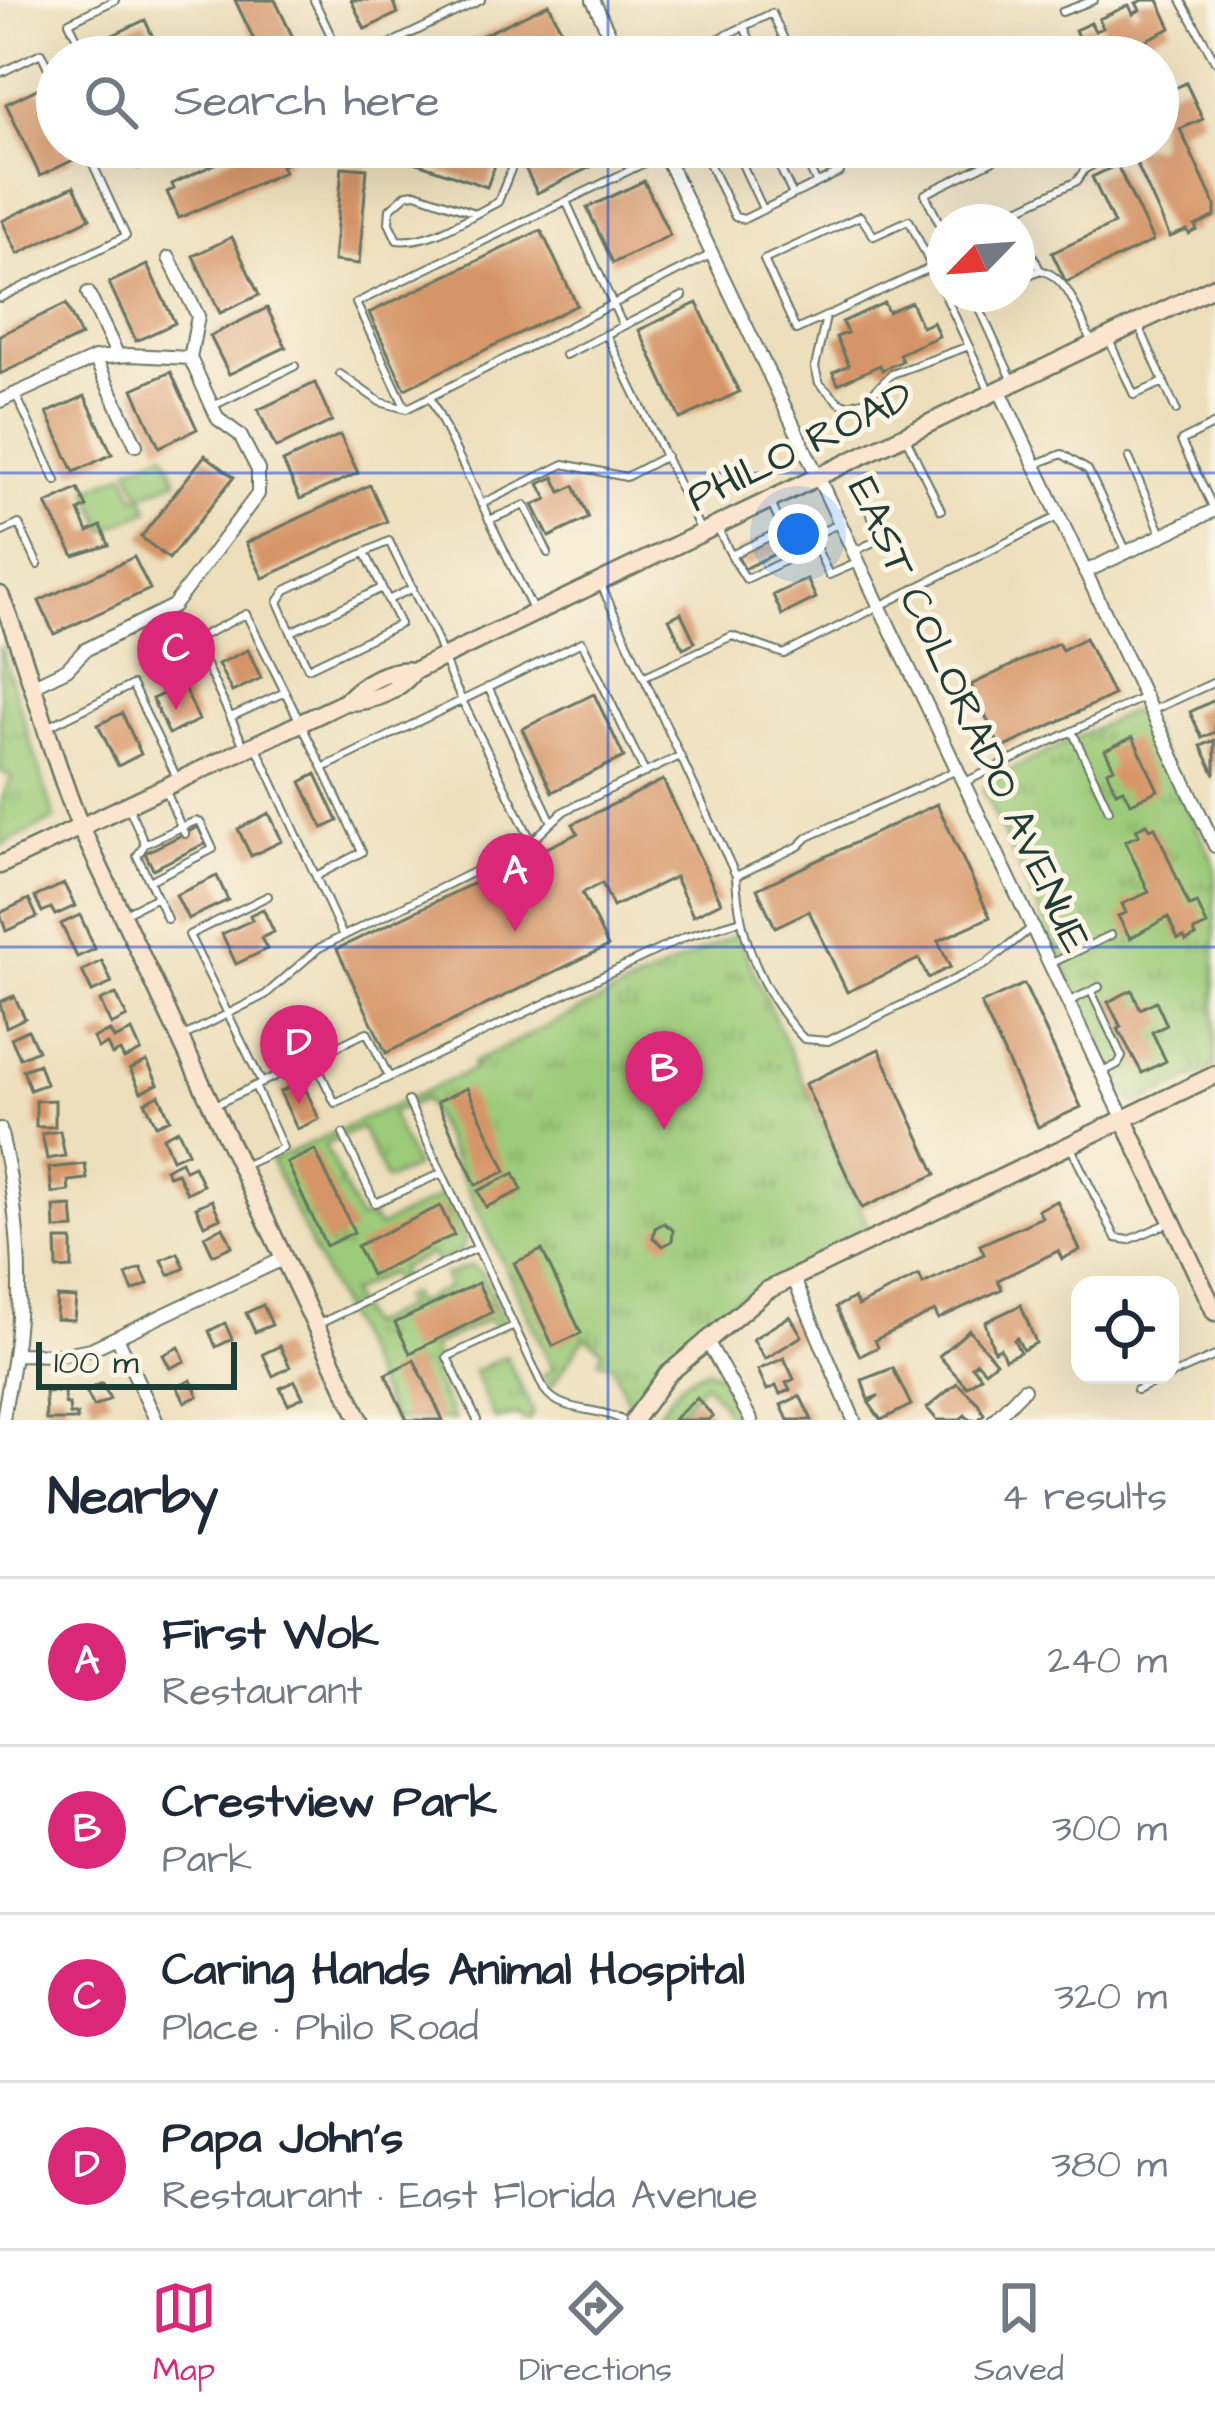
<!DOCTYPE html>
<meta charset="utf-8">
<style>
:root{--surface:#fff;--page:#f6f6f7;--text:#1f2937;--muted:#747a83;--line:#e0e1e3;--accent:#db2777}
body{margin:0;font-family:"Architects Daughter",sans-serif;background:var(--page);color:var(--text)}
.controls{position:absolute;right:36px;bottom:36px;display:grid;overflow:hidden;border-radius:24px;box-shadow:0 12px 48px #0002}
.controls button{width:108px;height:108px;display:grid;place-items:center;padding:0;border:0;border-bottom:3px solid var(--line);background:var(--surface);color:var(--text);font:60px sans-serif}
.compass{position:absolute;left:927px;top:204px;width:108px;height:108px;border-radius:50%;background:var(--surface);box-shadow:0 12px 48px #0002;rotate:245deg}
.scale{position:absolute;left:36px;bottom:30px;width:201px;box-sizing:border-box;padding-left:12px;border:6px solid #1f3d34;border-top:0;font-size:33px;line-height:42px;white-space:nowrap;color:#1f3d34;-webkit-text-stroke:9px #fcf5e5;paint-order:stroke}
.you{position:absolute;left:798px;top:534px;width:42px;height:42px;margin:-30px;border:9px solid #fff;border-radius:50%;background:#1a73e8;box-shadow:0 0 0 18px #1a73e833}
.badge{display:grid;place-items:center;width:78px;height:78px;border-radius:50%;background:var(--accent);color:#fff;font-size:39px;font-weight:700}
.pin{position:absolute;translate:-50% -99px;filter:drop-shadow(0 3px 6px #0008)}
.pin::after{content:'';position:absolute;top:63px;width:42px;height:36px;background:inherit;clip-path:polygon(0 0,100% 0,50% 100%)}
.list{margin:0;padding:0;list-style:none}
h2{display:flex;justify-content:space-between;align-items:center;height:156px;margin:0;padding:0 48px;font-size:51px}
h2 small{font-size:39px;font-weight:400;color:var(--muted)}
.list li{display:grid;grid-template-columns:78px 1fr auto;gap:36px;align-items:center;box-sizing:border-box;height:168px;padding:0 48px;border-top:3px solid var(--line)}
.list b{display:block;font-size:45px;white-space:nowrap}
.list p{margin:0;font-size:39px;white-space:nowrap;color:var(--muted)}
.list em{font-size:39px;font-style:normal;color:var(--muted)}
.icon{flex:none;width:66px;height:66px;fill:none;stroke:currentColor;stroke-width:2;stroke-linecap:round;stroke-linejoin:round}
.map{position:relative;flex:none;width:1215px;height:1420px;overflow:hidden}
.search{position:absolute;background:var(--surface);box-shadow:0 12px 48px #0002;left:36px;right:36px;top:36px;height:132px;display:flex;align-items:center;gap:30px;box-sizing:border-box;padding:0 42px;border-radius:66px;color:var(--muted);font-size:45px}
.sheet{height:828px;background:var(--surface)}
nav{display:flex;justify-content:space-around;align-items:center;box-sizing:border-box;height:168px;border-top:3px solid var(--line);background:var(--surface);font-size:33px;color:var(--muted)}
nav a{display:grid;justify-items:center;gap:6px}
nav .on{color:var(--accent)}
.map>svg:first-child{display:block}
</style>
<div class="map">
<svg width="1215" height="1420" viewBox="0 0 1215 1420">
<defs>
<pattern id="grass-tufts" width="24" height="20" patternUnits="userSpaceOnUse" patternTransform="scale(3)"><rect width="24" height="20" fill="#9ccb79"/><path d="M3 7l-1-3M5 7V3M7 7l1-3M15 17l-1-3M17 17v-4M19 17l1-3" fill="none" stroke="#7fa664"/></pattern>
</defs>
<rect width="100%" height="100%" fill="#fcf5e5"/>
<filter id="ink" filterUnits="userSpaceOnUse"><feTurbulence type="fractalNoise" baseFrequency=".00833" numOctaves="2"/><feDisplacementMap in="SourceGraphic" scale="24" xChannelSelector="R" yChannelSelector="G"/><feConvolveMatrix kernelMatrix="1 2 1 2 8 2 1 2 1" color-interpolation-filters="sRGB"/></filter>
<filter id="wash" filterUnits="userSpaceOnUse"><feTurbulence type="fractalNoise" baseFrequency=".004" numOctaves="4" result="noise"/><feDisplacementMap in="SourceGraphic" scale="48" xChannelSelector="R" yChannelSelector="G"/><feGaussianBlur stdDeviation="2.7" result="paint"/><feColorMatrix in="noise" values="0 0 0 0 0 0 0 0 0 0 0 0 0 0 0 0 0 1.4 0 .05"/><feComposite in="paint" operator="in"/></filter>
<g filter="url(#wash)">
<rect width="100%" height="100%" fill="#eddfbc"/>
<path fill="url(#grass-tufts)" stroke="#5e8456" stroke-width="3" d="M0 645 55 819 0 846V802L12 777 0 771Z
M1131 711 1143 716 1215 865V1068L1136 1104 1120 1089 983 789 997 777Z
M737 934 871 1233 739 1297 694 1332 630 1406 612 1365 599 1360 603 1350 585 1337 550 1388 543 1375 553 1369 425 1099 391 1113 415 1167 386 1180 361 1128 325 1145 359 1219 372 1217 378 1227 444 1195 465 1241 463 1249 438 1263 432 1254 399 1269 402 1276 393 1280 389 1273 349 1293 366 1326 405 1307 401 1298 410 1294 415 1303 448 1288 444 1275 471 1266 481 1272 505 1325 495 1330 489 1319 431 1347 437 1360 428 1365 454 1420H393L271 1161 474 1069 472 1063Z
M506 1356 533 1412 530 1420H523L519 1415 495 1420 474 1371Z
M705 1369C728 1371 735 1401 745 1420H729L721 1402 704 1383 672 1420H652L682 1382Z"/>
<path fill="#9ccb79" stroke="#5e8456" stroke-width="3" d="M165 452 177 480 142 495 149 510 106 531 88 490 125 473 136 498 141 495 129 468Z"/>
<g id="blocks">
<path fill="#d69568" d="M235 0H275L300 52 289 57H262Z
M351 0H392L398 13 365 29Z
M1143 0H1158L1171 28 1110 57H1080L1075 48 1082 45 1075 30 1091 23 1095 31 1103 28 1099 19 1129 5 1133 14 1140 10 1136 3Z
M549 4 564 36 520 57H447L445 53Z
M145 20 162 57H121L111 36Z
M1186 83 1203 119 1180 129 1215 205V216L1195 226 1197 230 1189 234 1187 230 1170 237 1129 147H1158V96Z
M39 88 57 126V147H67L73 160 40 176 6 104Z
M252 147H281L289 162 281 166 284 172 179 218 167 192 174 189 172 184Z
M400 147H444L495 165 487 187 397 156Z
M572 147H621L623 151 537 193 526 170Z
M1117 165 1153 241 1066 282 1052 253 1114 224 1092 177Z
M342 167 367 169 359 264 334 261Z
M644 181 670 235 613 263 587 208Z
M74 186 90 218 18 254 2 221Z
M541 230 577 305 405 389 369 313Z
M232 237 259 295 220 313 193 256Z
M147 265 175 323 136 341 109 283Z
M911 302 922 327 933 322 939 336 899 354 902 361 882 370 880 365 838 384 833 372 849 365 836 337 847 333 842 322 884 303 888 312Z
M697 303 739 392 680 419 639 330Z
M66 304 81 336 0 374V335Z
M267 308 286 347 229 374 210 336Z
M171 372 197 429 159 447 133 389Z
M315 383 332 421 276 448 258 410Z
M85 396 112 454 74 472 47 413Z
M340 435 358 473 300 499 283 462Z
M205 455 234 477 169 559 141 537Z
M554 477 561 492 574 486 589 518 549 537 533 505 547 499 539 484Z
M370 485 387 521 263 578 246 543Z
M78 489 87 507 79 511 88 532 101 526 109 545 74 556 46 504Z
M797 522 805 539 744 569 736 552Z
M134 557 150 589 54 634 39 601Z
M807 579 816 598 782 615 773 595Z
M681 613 695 642 683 648 669 619Z
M1085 638 1113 695 1001 749 971 685 1058 643 1062 650Z
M248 650 261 678 232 692 218 664Z
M183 685 199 720 169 734 152 699Z
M594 694 624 757 552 792 522 729Z
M1215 700V732L1202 738 1190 712Z
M122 713 141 754 118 766 98 725Z
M1133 737 1158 790 1131 803 1123 789 1116 792 1107 771 1114 768 1105 750Z
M1215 740V775L1201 746Z
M316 774 338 821 323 828 301 782Z
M663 780 721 902 693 916 675 877 613 907 602 883 582 893 608 946 386 1053 337 949 578 833 573 824Z
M937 804 990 917 938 941 950 967 928 978 919 959 847 992 809 911 775 927 757 889Z
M269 813 282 841 251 856 238 829Z
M1147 824 1150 829 1155 827 1189 906 1197 903 1207 925 1194 931 1196 936 1186 941 1184 937 1178 939 1168 917 1130 938 1118 916 1126 913 1122 904 1149 892 1125 841 1139 835 1136 829Z
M198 827 206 843 153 869 145 853Z
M217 876 228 900 188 919 176 895Z
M64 884 75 906 55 915 51 908 42 912 35 897Z
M29 899 37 917 6 931 0 913Z
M263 909 274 932 261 938 267 949 236 964 222 934 252 920 250 915Z
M80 915 95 949 77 957 61 924Z
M102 961 112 983 92 992 82 971Z
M1024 984 1081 1107 1038 1127 981 1004Z
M1132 990 1140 1009 1156 1001 1167 1025 1152 1032 1166 1061 1142 1073 1118 1029 1121 1027 1108 1002Z
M116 994 127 1017 111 1025 100 1001Z
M14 996 25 1018 6 1027 0 1002Z
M28 1030 38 1050 20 1058 11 1038Z
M110 1031 114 1039 132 1031 141 1051 124 1059 120 1051 112 1055 107 1044 98 1048 93 1038Z
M879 1049 936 1174 862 1208 805 1084Z
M147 1061 158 1084 141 1092 130 1069Z
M39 1064 46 1084 30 1090 23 1070Z
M302 1081 319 1119 297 1129 280 1092Z
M467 1088 506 1171 476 1185 437 1102Z
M159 1095 170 1119 156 1125 145 1102Z
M55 1100V1127H36V1101Z
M178 1130 188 1152 172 1159 163 1137Z
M60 1131 65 1156 47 1159 42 1134Z
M315 1150 354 1232 326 1246 287 1163Z
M181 1161 185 1170 194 1166 203 1185 187 1193 177 1173 169 1176 165 1169Z
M85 1164 87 1179 68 1181 69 1191 52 1193 49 1168Z
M514 1173 522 1190 486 1207 478 1191Z
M212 1200 220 1218 204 1225 196 1207Z
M1057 1201 1080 1250 1062 1259 1058 1251 998 1280 1002 1289 938 1319 935 1311 875 1340 878 1347 860 1356 836 1307 854 1298 858 1306 919 1275 923 1284 984 1254 980 1245 1042 1217 1038 1210Z
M72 1206 74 1228 55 1229 54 1207Z
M440 1206 454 1235 371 1275 357 1246Z
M664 1223 673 1230 672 1241 663 1246 653 1238 655 1228Z
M223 1227 232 1246 213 1255 204 1236Z
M56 1240H72V1268L57 1269Z
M542 1250 581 1333 553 1346 514 1263Z
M178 1253 185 1268 169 1275 162 1260Z
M141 1268 148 1284 133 1291 126 1275Z
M478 1283 492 1312 410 1353 395 1323Z
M57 1297 76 1298 74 1320 56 1319Z
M263 1305 272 1325 255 1332 246 1313Z
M1021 1305 1036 1343 1023 1350 1017 1338 1014 1340 1020 1352 1005 1359 1000 1348 994 1351 985 1322Z
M790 1316 802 1336 765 1359 753 1339Z
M225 1323 232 1339 216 1347 209 1331Z
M969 1330 996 1362 985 1371 977 1362 972 1366 981 1376 967 1387 939 1356Z
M280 1346 290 1367 273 1376 263 1354Z
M179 1347 185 1361 170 1368 163 1355Z
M784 1358 794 1379 786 1383 790 1390 780 1394 776 1386 767 1390 758 1370Z
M414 1360 424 1380 443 1420H407L395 1395 386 1374Z
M893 1368 911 1405 881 1420 869 1403 879 1395 868 1400 862 1380Z
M191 1380 198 1396 185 1402 177 1387Z
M295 1381 303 1397 288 1404 280 1388Z
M102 1383 110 1399 94 1407 86 1391Z
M957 1383 978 1403 984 1414 978 1420H970L965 1415 959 1420H937L927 1408Z
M64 1391 65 1404H69L70 1415H77V1420H46L45 1392Z
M800 1396 812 1420H788L781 1405Z
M697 1398 713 1416 708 1420H673Z"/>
</g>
</g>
<g filter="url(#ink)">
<use href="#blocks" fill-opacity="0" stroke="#677664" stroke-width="3"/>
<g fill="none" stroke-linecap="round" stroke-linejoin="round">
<defs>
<path id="lane" d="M314 0 341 57
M1181 0 1215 61
M1062 12 1094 0
M744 27 758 57
M718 39 727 57
M86 57 69 22 115 0
M362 57 481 0
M680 57 772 13 792 57
M0 73 41 53 57 87
M129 147 138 165 176 147
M701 147 735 217 744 219 840 172 835 147
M734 147 763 209
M770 147 793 195
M800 147 816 182
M566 201 623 326
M475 213 416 193 407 194 390 209 389 223 397 240C431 244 468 217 498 202L520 147
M1017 222 1012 212 1077 181 1085 169 1096 163 1088 147
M1017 223 1040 270C1070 277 1079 317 1092 343
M945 235 925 194 1020 147
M932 267 796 330 764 260 860 216 874 236 909 220 910 222C937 278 963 333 989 390
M1017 281 1040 270
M973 294 1012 379
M0 298 126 236 85 147
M976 301 991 294
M826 317 815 367 819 383 840 403 849 405 865 400 892 374 969 346
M1139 326 1176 410
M606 334 700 529
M1109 340 1134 395 1164 382
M565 355 683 296
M340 374 380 402 406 409 710 255
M16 395 56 481
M430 397 533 610
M215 405 295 366
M406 409 356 303 663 154
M906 438 941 510
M1129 458 1161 532
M1034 465 1062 454 1088 470 1126 550
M481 504 564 464 626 477 666 456
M1213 507 1181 441 1215 424
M489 520 525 505 548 553
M841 523 811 536 829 575 857 563
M717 527 731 555 783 530 771 503
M783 530 800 523 811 536
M0 533 19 524 38 565
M855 551 882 538 865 503
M365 552 388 600 413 588
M732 557 746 579 816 546
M601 585 736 876 799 846 808 837 959 769
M382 588 291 632 308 668 400 624 388 600
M291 632 278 602 286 590 389 541 435 635 451 678 532 842
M645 676 732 636 784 654 1059 516
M488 687 552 822
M1153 710 1215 682
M231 717 285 692
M48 727 132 685 177 778
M1072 731 1109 810
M244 746 194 640 246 614 323 768 582 642 645 773
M257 748 343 936
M965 782 1144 697
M129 808 145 844 181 827 166 791
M316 876 362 852 323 768
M736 877C739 937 762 995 804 1039L828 1041 986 964 1030 929
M149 881 213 849 201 823 196 821 181 827 185 834
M157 897 167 919
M125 913 157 897 137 856 145 844
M1050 964 1111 935
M1091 991 1122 1057 1118 1064 1103 1072
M1068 1002 1099 987
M184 1036 265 995 319 948 528 845 564 811 680 756
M313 1058 367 1032 389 1077
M262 1083 189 935 268 896
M408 1101 544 1389C561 1414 597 1406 622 1420
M215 1105 313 1058 335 1103 685 937 738 921
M343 1134 375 1203 442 1173
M1072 1150 1116 1238 1129 1240 1169 1223
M245 1165 283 1148 255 1086
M319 1324 477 1248
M1137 1390 1215 1356
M477 1420 447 1357 514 1326"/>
<path id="street" d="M593 0 620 57
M661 147 1124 1120
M88 293 118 356
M95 358 136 445
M999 389 1215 846
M0 401 95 358 130 355 190 358
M1085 572 1215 510
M34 685 67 669 85 650 173 606 258 494V470L240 435 218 419 190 358 198 316 169 258
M0 1129C17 1202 25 1280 14 1355 11 1377 6 1398 3 1420
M793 1277 854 1420
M117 1337 156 1420
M706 1339 751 1420
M15 1354 58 1355 91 1349 285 1258
M994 1420 1024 1389"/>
<path id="secondary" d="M0 595C32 671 49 752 81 828L360 1420
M345 702C373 702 397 692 414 671L1215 286
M0 865 345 702C363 683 388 668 414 671
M1124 1120 1215 1312
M634 1420 667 1375 766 1291 1215 1075"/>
</defs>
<use href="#lane" stroke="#677664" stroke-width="10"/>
<use href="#street" stroke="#677664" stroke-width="16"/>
<use href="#secondary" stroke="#677664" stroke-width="21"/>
<use href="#lane" stroke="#fff" stroke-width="6"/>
<use href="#street" stroke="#fff" stroke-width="12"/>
<use href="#secondary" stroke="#fce5cf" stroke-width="16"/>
</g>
</g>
<path fill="none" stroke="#1d4ed8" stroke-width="3" stroke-opacity="0.55" d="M608 0V57M608 147V1420M0 473H1215M0 947H1215"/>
<g text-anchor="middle" stroke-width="10" stroke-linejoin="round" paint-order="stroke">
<g font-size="42" fill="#1f3d34" stroke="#fcf5e5">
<text transform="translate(799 445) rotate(-26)" y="15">PHILO ROAD</text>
<text transform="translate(971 714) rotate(65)" y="15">EAST COLORADO AVENUE</text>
</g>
</g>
</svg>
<div class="controls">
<button><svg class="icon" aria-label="locate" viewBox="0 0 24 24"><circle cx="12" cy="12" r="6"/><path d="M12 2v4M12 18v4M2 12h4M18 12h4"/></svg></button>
</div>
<svg class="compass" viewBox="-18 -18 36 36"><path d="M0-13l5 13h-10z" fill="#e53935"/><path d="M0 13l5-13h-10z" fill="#747a83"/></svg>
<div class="scale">100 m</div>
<div class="you"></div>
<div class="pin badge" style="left:515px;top:932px">A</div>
<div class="pin badge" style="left:664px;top:1130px">B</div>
<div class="pin badge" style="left:176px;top:710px">C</div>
<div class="pin badge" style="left:299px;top:1104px">D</div>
<div class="search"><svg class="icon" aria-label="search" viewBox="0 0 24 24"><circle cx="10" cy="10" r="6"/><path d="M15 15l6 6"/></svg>Search here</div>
</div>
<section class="sheet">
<h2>Nearby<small>4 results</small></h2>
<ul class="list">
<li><span class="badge">A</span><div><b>First Wok</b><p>Restaurant</p></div><em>240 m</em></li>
<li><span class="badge">B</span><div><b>Crestview Park</b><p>Park</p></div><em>300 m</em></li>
<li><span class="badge">C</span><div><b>Caring Hands Animal Hospital</b><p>Place · Philo Road</p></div><em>320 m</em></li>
<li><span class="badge">D</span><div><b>Papa John's</b><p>Restaurant · East Florida Avenue</p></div><em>380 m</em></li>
</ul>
</section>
<nav>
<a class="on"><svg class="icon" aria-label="map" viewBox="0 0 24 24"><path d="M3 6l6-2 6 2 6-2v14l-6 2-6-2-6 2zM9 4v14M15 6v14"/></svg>Map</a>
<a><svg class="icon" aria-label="directions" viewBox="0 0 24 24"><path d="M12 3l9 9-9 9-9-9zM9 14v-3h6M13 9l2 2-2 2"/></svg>Directions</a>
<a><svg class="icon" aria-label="saved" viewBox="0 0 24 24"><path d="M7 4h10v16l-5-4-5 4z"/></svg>Saved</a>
</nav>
